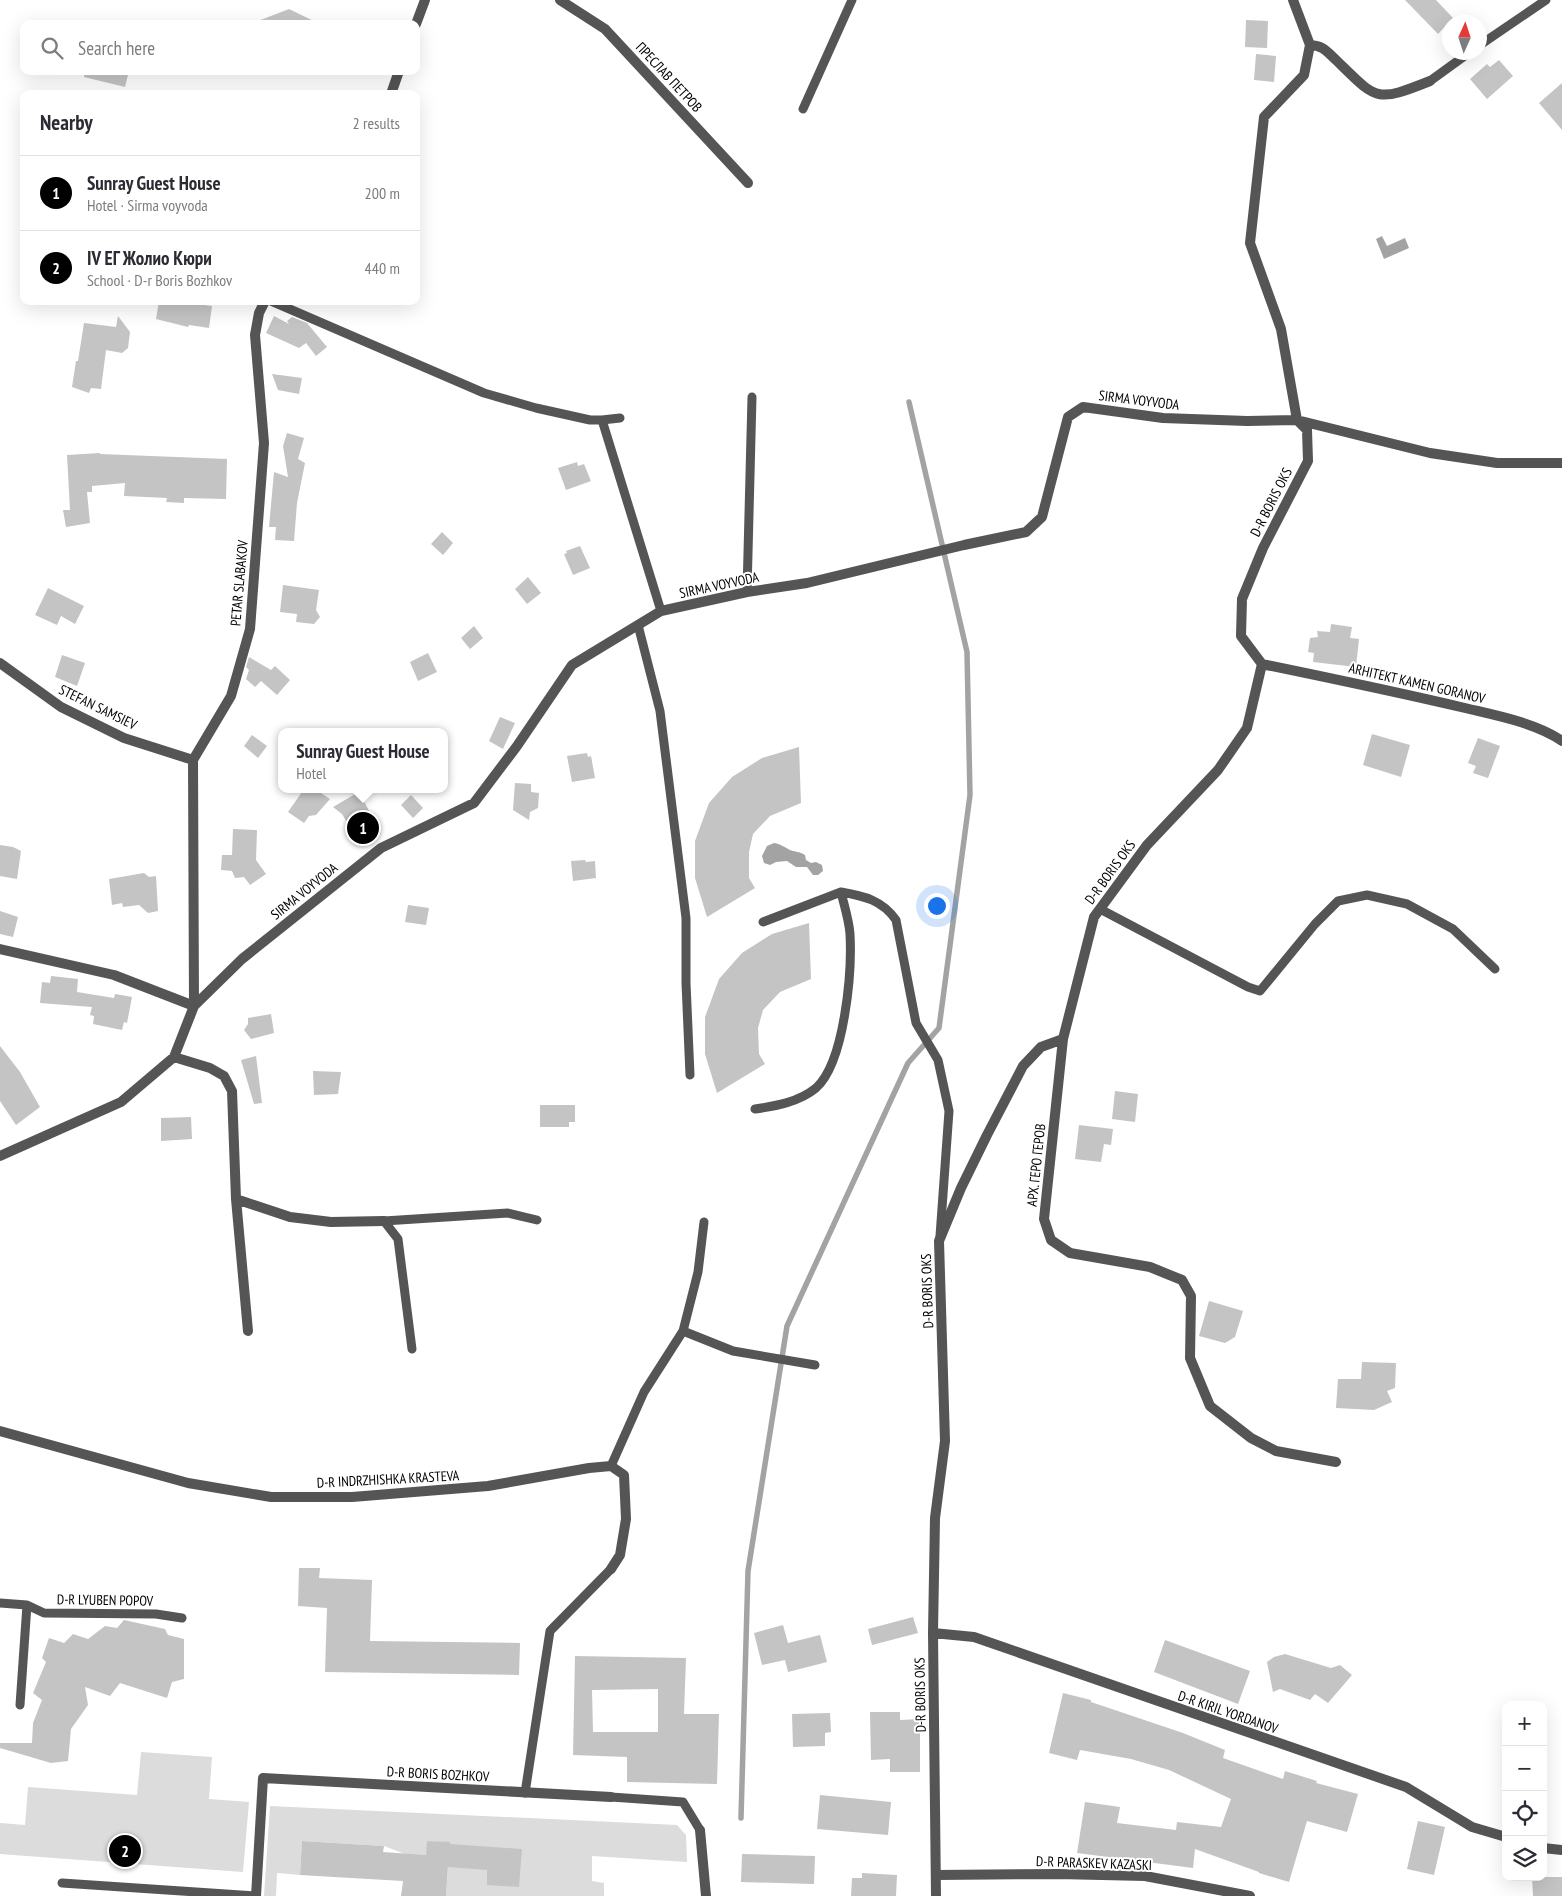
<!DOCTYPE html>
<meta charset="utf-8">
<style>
:root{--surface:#fff;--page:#f7f7f7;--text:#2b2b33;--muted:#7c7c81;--line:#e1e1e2;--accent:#000}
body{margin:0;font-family:"PT Sans Narrow",sans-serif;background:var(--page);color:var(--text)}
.controls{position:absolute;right:15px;bottom:15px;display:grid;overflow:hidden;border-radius:10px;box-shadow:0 5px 20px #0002}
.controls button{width:45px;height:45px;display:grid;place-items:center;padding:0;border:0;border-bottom:1px solid var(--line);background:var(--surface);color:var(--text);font:25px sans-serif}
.compass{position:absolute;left:1442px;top:15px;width:45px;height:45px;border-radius:50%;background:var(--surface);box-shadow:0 5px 20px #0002;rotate:3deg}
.you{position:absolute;left:936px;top:905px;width:18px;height:18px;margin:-12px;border:4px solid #fff;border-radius:50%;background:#1a73e8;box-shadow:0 0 0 8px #1a73e833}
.badge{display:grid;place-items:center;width:32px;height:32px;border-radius:50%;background:var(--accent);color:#fff;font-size:16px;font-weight:700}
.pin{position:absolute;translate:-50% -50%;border:2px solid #fff;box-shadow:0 1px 5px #0006}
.popup{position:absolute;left:278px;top:728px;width:170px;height:65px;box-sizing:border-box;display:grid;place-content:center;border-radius:10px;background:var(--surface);filter:drop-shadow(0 1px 4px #0005);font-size:16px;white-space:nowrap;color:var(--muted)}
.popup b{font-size:19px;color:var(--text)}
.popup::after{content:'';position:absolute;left:50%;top:100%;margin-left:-10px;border:10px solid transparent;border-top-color:var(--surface)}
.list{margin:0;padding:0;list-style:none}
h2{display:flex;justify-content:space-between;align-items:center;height:65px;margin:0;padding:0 20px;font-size:21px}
h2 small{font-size:16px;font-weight:400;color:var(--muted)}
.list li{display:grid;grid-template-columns:32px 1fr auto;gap:15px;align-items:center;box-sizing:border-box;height:75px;padding:0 20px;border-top:1px solid var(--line)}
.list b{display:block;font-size:19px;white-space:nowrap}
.list p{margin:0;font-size:16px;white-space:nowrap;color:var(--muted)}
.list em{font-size:16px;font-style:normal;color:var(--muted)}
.icon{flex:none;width:28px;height:28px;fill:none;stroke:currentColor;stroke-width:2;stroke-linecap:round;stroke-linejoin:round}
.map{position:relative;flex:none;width:1562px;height:1896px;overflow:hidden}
.search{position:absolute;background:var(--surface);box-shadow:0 5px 20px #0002;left:20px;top:20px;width:400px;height:55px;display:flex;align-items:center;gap:12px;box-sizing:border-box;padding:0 18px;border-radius:10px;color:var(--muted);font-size:19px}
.panel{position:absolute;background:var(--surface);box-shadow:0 5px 20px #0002;left:20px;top:90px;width:400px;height:215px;border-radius:10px}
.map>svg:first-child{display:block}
</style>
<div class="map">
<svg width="1562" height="1896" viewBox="0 0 1562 1896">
<rect width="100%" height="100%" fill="#fff"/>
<path fill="#dcdcdc" d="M141 1752 212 1757 209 1799 249 1802 243 1872 0 1854V1823L25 1825 28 1787 137 1795Z
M270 1806 677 1825 686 1835 687 1862 592 1856V1881L604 1883V1896H446L450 1843 428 1841 426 1855 405 1854 384 1846 302 1841 300 1875 277 1873 276 1896H264Z"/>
<path fill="#a3a3a3" d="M1382 236 1387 246 1405 238 1409 248 1384 259 1376 239Z
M774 843C784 845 786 849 793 851 798 852 800 852 805 855L806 860 811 863 816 862 822 865 823 871 818 875H813L807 867H796L787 861 776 862 770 865 764 863 762 856 767 846Z"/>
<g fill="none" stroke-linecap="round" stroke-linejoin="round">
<path stroke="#a3a3a3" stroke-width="5.5" d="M741 1818 748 1571 787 1326 908 1063 939 1028 970 795 967 652 909 402"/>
</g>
<path fill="#c4c4c4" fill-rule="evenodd" d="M1405 0H1436L1453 18 1438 34Z
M289 9 320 24H254L253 23Z
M1246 20 1268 21 1267 48 1245 47Z
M1256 54 1276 56 1274 82 1254 80Z
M1499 60 1513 76 1487 99 1470 79 1487 64 1490 67Z
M84 71H129L125 87 84 77Z
M1562 83V130L1539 103Z
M159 301H202L204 305 212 306 209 328 189 325 188 327 156 319Z
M118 316 130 332 128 348 122 353 106 350 101 389 91 388 89 393 72 387 76 361H78L84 323 116 327Z
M274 316 289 324 287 321 292 317 307 323 327 347 316 356 306 343 299 348 266 333Z
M272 374 302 378 299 394 278 390Z
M287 433 304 438 298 459 305 463 297 503 294 541 275 540 276 527H269L274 472 288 477 283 446Z
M100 453V454L227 459 226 499 184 498V503L166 502 167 498 124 496 125 483 92 486V492H87L90 523 66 527 63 510H70L67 455Z
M577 462 578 466 584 464 591 481 566 490 558 468Z
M442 532 453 543 443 555 431 544Z
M580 546 590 568 573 575 564 554 567 553 566 551Z
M528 577 541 593 527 604 515 589Z
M283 585 319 590 316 610 320 617 314 624 296 622 297 614 280 612Z
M48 588 84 606 75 624 61 616 57 625 35 615Z
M1331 624 1352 627 1350 638 1359 639 1356 667 1313 662 1314 653 1308 652 1310 638 1318 637 1317 631 1330 632Z
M474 626 483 638 470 649 461 638Z
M428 653 437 672 418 681 410 662Z
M62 655 85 663 77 686 55 677Z
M249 657 271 670 275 666 290 680 277 695 261 681 255 687 246 679 249 670 246 667Z
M500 717 515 723 503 749 489 741Z
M1372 734 1410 745 1401 777 1363 765Z
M252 735 267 746 258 758 244 746Z
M1478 738 1500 746 1488 778 1473 773 1476 766 1468 763Z
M799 747 801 803 770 816 753 834 749 852V878L755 888 707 917 695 878V841L709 803 732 777 762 758Z
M587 753 588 757 591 756 595 778 572 782 567 756Z
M515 783 531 784V792L539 793 538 808 530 812 529 820 513 810Z
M304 789H315L330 799 316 815 309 816 304 823 288 812Z
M357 793 365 803 381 834 367 829 356 838 342 814 333 807Z
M411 795 423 808 413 818 401 805Z
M233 829 257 830 256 860 266 874 250 885 244 877 235 878 232 871 221 870 222 855H232Z
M0 845 13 847 21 851 17 879 0 876Z
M585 860 586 862 595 861 596 878 573 881 571 861Z
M144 873 149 877 156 876 158 911 148 913 139 905 123 907 122 903 112 905 109 879Z
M408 905 429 908 426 925 405 922Z
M0 911 18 917 13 937 0 934Z
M809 923 811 979 780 992 763 1010 758 1028 759 1054 765 1064 717 1093 705 1054V1017L719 979 742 953 772 934Z
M51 976 78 979 77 992 114 998 115 994 132 997 127 1023 124 1022 122 1030 93 1024 94 1016 90 1015 92 1007 40 1003 42 982 50 983Z
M271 1014 274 1033 251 1039 244 1030 248 1024V1018Z
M0 1046 20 1072 40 1107 16 1125 0 1101Z
M256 1056 262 1103 254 1104 241 1060Z
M313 1071 341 1072 338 1094 314 1095Z
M1115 1091 1138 1094 1135 1122 1112 1119Z
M540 1105H575V1122H569V1127H540Z
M191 1117 192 1139 161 1141V1118Z
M1079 1125 1113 1129 1111 1145 1104 1144 1101 1162 1075 1159Z
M1209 1301 1243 1311 1235 1337 1225 1343 1199 1336Z
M1362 1362 1396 1363 1395 1388 1387 1391 1392 1402 1374 1410 1336 1408 1338 1379H1361Z
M299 1568H320L319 1578 372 1580 370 1641 520 1643 519 1675 325 1672 327 1608 298 1606Z
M913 1617 918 1633 872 1645 868 1629Z
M124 1620 165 1629 168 1635 184 1639V1679L172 1682 167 1698 120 1683 110 1696 85 1687 88 1705 71 1729 68 1761 51 1763 0 1748V1743H32L33 1723 42 1700 33 1693 46 1662 42 1658 49 1638 64 1643 73 1634 88 1639 105 1626 117 1628Z
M783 1625 788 1643 820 1635 827 1662 788 1672 785 1660 762 1665 754 1633Z
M1165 1640 1250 1671 1238 1704 1154 1672Z
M1285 1654 1331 1668 1340 1665 1352 1675 1328 1703 1315 1694 1310 1700 1280 1689 1273 1692 1267 1662 1274 1657Z
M575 1656 686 1658 684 1714H719L717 1784 627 1782V1757L573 1755ZM658 1689V1732H593L592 1690Z
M1063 1693 1091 1700V1702L1183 1733 1225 1750 1223 1758 1283 1779 1285 1771 1317 1781 1316 1783 1358 1794 1347 1832 1307 1821 1289 1882 1259 1873V1872L1195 1849 1193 1868 1077 1853 1085 1802 1120 1807 1117 1823 1176 1830 1177 1822 1221 1827 1231 1799 1169 1770 1131 1759 1080 1750 1077 1760 1049 1753Z
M870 1712H900V1720L920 1719V1772H890V1759L871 1760Z
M830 1713 831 1732 825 1733V1746L793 1747 792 1714Z
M820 1795 891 1802 888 1835 817 1829Z
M1418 1821 1445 1827 1434 1875 1407 1869Z
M302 1841 384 1846 383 1852 426 1855 427 1841 450 1842V1844L522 1849 519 1887 487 1885V1870L448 1867 446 1896H401L403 1881 300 1875Z
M742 1854 815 1856 814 1884 741 1882Z
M862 1873 897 1875 896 1896H851L852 1878H862Z
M1532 1877H1562V1896H1533Z"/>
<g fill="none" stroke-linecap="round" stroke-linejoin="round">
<path stroke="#555" stroke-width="9" d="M1480 45 1546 0
M1430 81 1470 52
M803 109 852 0
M271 301 484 393 536 408 590 420H602L620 418
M602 420 661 611
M747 592 752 397
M638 625 660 711 686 918V983L690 1075
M841 892C864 896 882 900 896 920L916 1023 938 1060 949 1111 940 1236
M1100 909 1248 987 1260 991 1315 924 1338 901 1367 895 1407 904 1453 929 1495 969
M755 1109C776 1106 799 1102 816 1088 845 1062 852 971 850 934 849 920 844 905 841 892L763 922
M384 1221 508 1213 537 1220
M384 1221 398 1239 412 1349
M683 1331 733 1351 815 1365
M611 1466 644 1392 683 1331 698 1272 704 1222
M0 1603 27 1605 44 1613 156 1614 182 1618
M20 1705 27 1605
M525 1793 550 1631 611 1569
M611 1797 683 1802 700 1830
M62 1883 256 1896"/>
<path stroke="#555" stroke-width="10" d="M560 0 605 29 748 183
M416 24 425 0
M1310 45C1324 46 1326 51 1336 60 1377 100 1375 103 1430 81
M391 94 399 71
M0 663 61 707 124 738 193 760
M1262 664C1330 678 1397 692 1465 708 1494 715 1537 723 1562 741
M0 949 114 975 194 1006 193 760 231 696 250 629 264 443 255 335 259 313 265 301
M1063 1039 1044 1219 1051 1240 1070 1253 1150 1267 1182 1280 1191 1296 1190 1358 1210 1406 1251 1438 1276 1451 1336 1462
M174 1057 210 1068 224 1076 232 1091 236 1199 248 1331
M0 1156 121 1102 174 1057 194 1006 242 959 381 848 474 803 517 746 572 665 661 611 747 592 807 583 964 545 1026 532 1042 517 1068 417 1083 407 1163 418 1247 421 1297 420 1430 453 1497 463H1562
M236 1199 290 1217 331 1222 384 1221
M0 1431 188 1483 271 1497H352L488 1486 589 1468 611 1466 624 1475 626 1519 620 1555 611 1569
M933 1633 974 1637 1406 1787 1472 1827 1506 1837
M700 1830 706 1896
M1543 1848 1562 1850
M936 1875 1058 1874 1145 1876 1250 1896
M256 1896 263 1778 611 1797
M936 1896 933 1633 935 1518 945 1441 939 1241 961 1188 987 1135 1023 1066 1041 1047 1063 1039 1094 917 1147 845 1218 770 1247 728 1262 664 1241 636 1242 599 1263 548 1308 461 1307 430 1297 420 1281 329 1250 243 1264 117 1304 75 1310 45 1293 0"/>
</g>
<g text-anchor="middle" stroke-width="4" stroke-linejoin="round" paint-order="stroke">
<g font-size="14" fill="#000" stroke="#fff">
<text transform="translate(669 77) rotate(47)" y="5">ПРЕСЛАВ ПЕТРОВ</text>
<text transform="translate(1139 400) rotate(7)" y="5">SIRMA VOYVODA</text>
<text transform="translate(1271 502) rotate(-63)" y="5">D-R BORIS OKS</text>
<text transform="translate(239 583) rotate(-85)" y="5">PETAR SLABAKOV</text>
<text transform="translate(719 585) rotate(-12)" y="5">SIRMA VOYVODA</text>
<text transform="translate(1417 683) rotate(13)" y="5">ARHITEKT KAMEN GORANOV</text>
<text transform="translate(98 707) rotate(26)" y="5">STEFAN SAMSIEV</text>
<text transform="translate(1110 872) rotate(-54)" y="5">D-R BORIS OKS</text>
<text transform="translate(304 891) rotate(-39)" y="5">SIRMA VOYVODA</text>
<text transform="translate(1036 1165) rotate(-84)" y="5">АРХ. ГЕРО ГЕРОВ</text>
<text transform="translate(927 1291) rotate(-92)" y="5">D-R BORIS OKS</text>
<text transform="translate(388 1479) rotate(-3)" y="5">D-R INDRZHISHKA KRASTEVA</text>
<text transform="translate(105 1600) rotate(1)" y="5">D-R LYUBEN POPOV</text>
<text transform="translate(920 1695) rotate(-91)" y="5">D-R BORIS OKS</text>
<text transform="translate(1228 1712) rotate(19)" y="5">D-R KIRIL YORDANOV</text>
<text transform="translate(438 1774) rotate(3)" y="5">D-R BORIS BOZHKOV</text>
<text transform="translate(1094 1863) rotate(2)" y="5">D-R PARASKEV KAZASKI</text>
</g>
</g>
</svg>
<div class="controls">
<button>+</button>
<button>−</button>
<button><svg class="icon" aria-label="locate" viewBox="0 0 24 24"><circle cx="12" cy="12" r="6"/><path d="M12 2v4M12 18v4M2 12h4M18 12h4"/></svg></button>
<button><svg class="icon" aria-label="layers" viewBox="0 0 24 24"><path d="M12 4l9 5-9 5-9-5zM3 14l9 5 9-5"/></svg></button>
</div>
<svg class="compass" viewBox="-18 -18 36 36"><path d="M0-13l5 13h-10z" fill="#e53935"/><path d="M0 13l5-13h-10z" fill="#7c7c81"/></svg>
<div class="you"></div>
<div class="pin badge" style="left:363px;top:828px">1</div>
<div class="popup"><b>Sunray Guest House</b>Hotel</div>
<div class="pin badge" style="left:125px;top:1851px">2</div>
<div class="search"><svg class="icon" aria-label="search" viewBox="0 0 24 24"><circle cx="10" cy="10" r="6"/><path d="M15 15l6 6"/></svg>Search here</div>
<section class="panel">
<h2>Nearby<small>2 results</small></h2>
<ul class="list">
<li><span class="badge">1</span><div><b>Sunray Guest House</b><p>Hotel · Sirma voyvoda</p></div><em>200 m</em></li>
<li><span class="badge">2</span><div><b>IV ЕГ Жолио Кюри</b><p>School · D-r Boris Bozhkov</p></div><em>440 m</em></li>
</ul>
</section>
</div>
